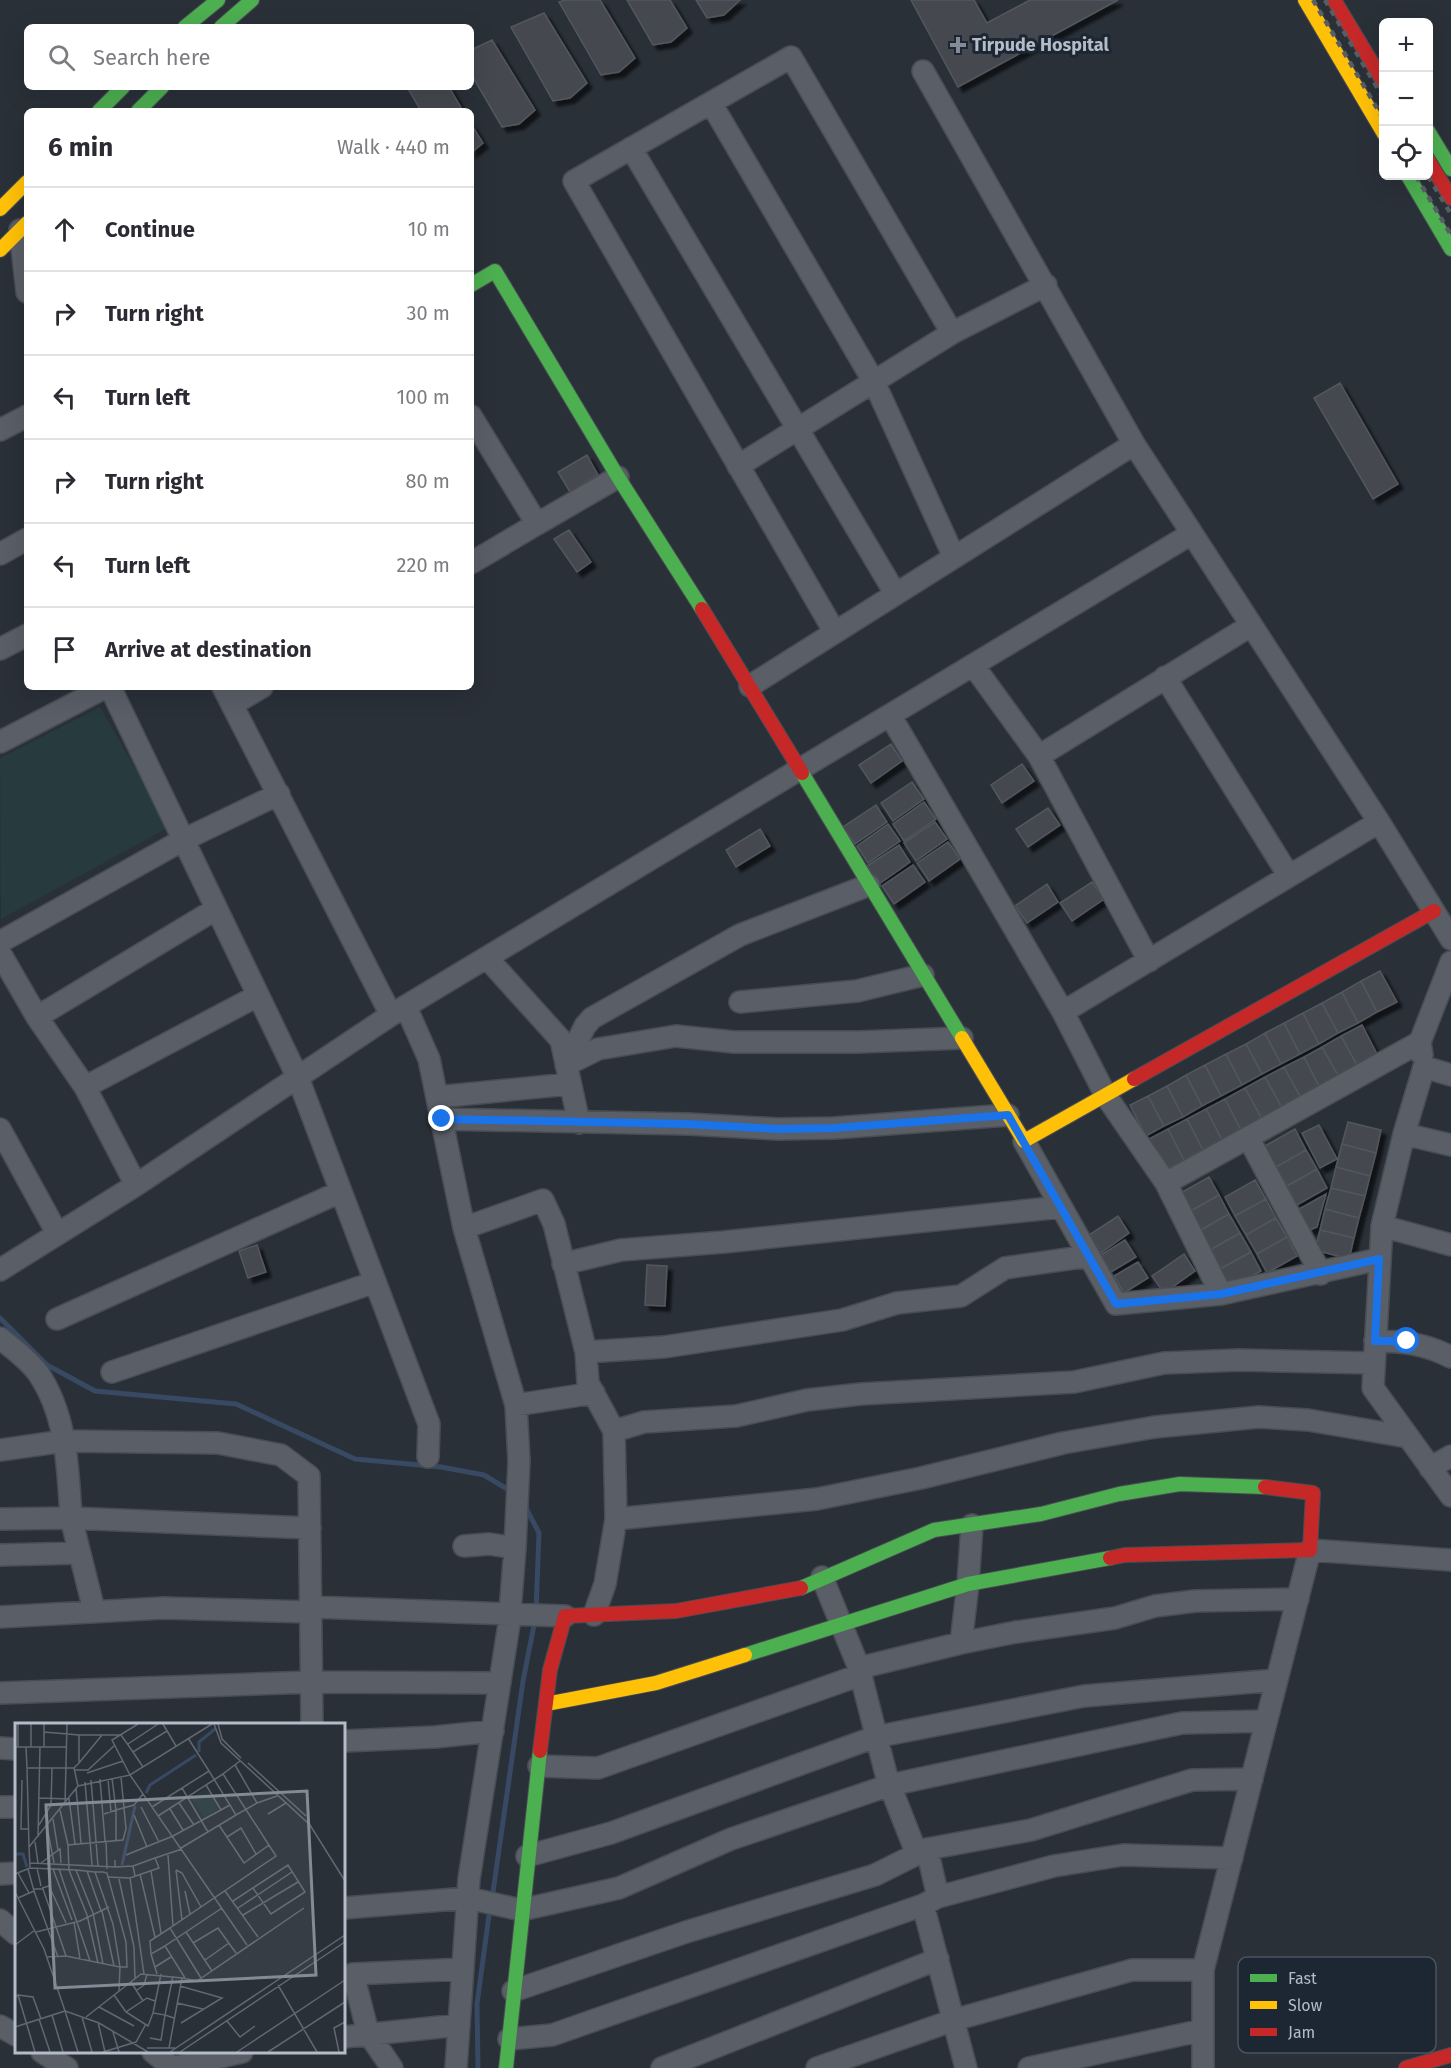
<!DOCTYPE html>
<meta charset="utf-8">
<style>
:root{--surface:#fff;--page:#f2f2f3;--text:#2b2b33;--muted:#7c7c81;--line:#e1e1e2}
body{margin:0;font-family:"Fira Sans",sans-serif;background:var(--page);color:var(--text)}
.controls{position:absolute;right:18px;top:18px;display:grid;overflow:hidden;border-radius:9px;box-shadow:0 6px 24px #0002}
.controls button{width:54px;height:54px;display:grid;place-items:center;padding:0;border:0;border-bottom:2px solid var(--line);background:var(--surface);color:var(--text);font:30px sans-serif}
.stop{position:absolute;width:18px;height:18px;margin:-14px;border:4px solid #1a73e8;border-radius:50%;background:#fff}
.stop.end{background:#1a73e8;border-color:#fff;box-shadow:0 2px 6px #0008}
.list{margin:0;padding:0;list-style:none}
h2{display:flex;justify-content:space-between;align-items:center;height:78px;margin:0;padding:0 24px;font-size:26px}
h2 small{font-size:20px;font-weight:400;color:var(--muted)}
.list li{display:grid;grid-template-columns:39px 1fr auto;gap:18px;align-items:center;box-sizing:border-box;height:84px;padding:0 24px;border-top:2px solid var(--line)}
.list b{display:block;font-size:22px;white-space:nowrap}
.list em{font-size:20px;font-style:normal;color:var(--muted)}
.icon{flex:none;width:33px;height:33px;fill:none;stroke:currentColor;stroke-width:2;stroke-linecap:round;stroke-linejoin:round}
.map{position:relative;flex:none;width:1451px;height:2068px;overflow:hidden}
.search{position:absolute;background:var(--surface);box-shadow:0 6px 24px #0002;left:24px;top:24px;width:450px;height:66px;display:flex;align-items:center;gap:15px;box-sizing:border-box;padding:0 21px;border-radius:9px;color:var(--muted);font-size:22px}
.panel{position:absolute;background:var(--surface);box-shadow:0 6px 24px #0002;left:24px;top:108px;width:450px;height:582px;border-radius:9px}
.map>svg:first-child{display:block}
</style>
<div class="map">
<svg width="1451" height="2068" viewBox="0 0 1451 2068">
<defs>
<filter id="shadow"><feDropShadow dx="5" dy="5" stdDeviation="1.5" flood-color="#0009"/></filter>
</defs>
<rect width="100%" height="100%" fill="#2a3038"/>
<path fill="#273a3e" d="M100 707 169 827 1 919 0 758Z"/>
<g fill="none" stroke-linecap="round" stroke-linejoin="round">
<path stroke="#384963" stroke-width="5" d="M0 1318 47 1365 95 1391 236 1404 355 1459 441 1467 484 1475 512 1492
M524 1504 539 1533 536 1611
M492 1899 523 1681 535 1620
M478 2068 477 2004 490 1908"/>
</g>
<path fill="#444950" stroke="#52575f" stroke-width="1.5" filter="url(#shadow)" d="M566 0H600L635 58 619 72 601 75 559 2Z
M627 0H670L687 28 671 42 653 45Z
M696 0H740L724 15 707 18Z
M911 0H974L987 23 1030 0H1118L958 87Z
M544 13 587 83 570 98 553 101 511 27Z
M492 40 535 110 519 124 502 127 471 74V50Z
M407 87H449L463 111H421Z
M471 124 483 143 471 153Z
M1340 383 1398 484 1373 499 1314 398Z
M587 455 598 475 570 492 558 472Z
M569 530 591 562 577 572 554 539Z
M891 744 902 761 871 783 859 765Z
M1022 764 1034 781 1002 803 991 785Z
M912 782 924 799 893 821 881 803Z
M924 802 936 819 904 841 893 824Z
M876 805 887 822 855 844 843 827Z
M1048 808 1060 825 1028 847 1016 829Z
M935 822 947 839 916 861 904 843Z
M888 824 900 841 868 863 857 846Z
M760 829 770 846 736 867 726 850Z
M948 842 960 859 929 881 917 863Z
M899 845 910 862 879 884 867 866Z
M913 865 925 882 894 904 882 886Z
M1092 882 1104 899 1072 921 1060 903Z
M1047 884 1058 902 1027 923 1015 906Z
M1380 971 1397 1002 1377 1012 1361 981Z
M1361 981 1377 1012 1358 1023 1342 992Z
M1342 992 1358 1023 1338 1033 1322 1003Z
M1322 1003 1338 1033 1319 1044 1303 1013Z
M1303 1013 1319 1044 1300 1054 1284 1023Z
M1284 1023 1300 1054 1281 1064 1265 1033Z
M1362 1025 1378 1056 1358 1067 1341 1036Z
M1265 1033 1281 1064 1262 1074 1246 1044Z
M1341 1036 1358 1067 1339 1077 1322 1047Z
M1246 1044 1262 1074 1242 1085 1226 1054Z
M1322 1047 1339 1077 1320 1088 1304 1057Z
M1226 1054 1242 1085 1221 1096 1205 1065Z
M1304 1057 1320 1088 1301 1098 1284 1067Z
M1205 1065 1221 1096 1202 1106 1186 1075Z
M1284 1067 1301 1098 1282 1108 1265 1077Z
M1186 1075 1202 1106 1183 1117 1167 1086Z
M1265 1077 1282 1108 1262 1119 1245 1088Z
M1167 1086 1183 1117 1164 1126 1148 1096Z
M1245 1088 1262 1119 1241 1130 1225 1099Z
M1148 1096 1164 1126 1146 1136 1130 1105Z
M1225 1099 1241 1130 1222 1140 1206 1109Z
M1206 1109 1222 1140 1203 1150 1187 1119Z
M1187 1119 1203 1150 1184 1160 1168 1129Z
M1348 1122 1381 1130 1376 1153 1342 1144Z
M1319 1125 1337 1159 1320 1168 1302 1133Z
M1168 1129 1184 1160 1166 1170 1149 1139Z
M1295 1129 1306 1150 1271 1170 1263 1147Z
M1342 1144 1376 1153 1370 1176 1336 1167Z
M1306 1150 1317 1169 1287 1186 1276 1167Z
M1336 1167 1370 1176 1365 1196 1331 1188Z
M1317 1169 1327 1188 1297 1205 1287 1186Z
M1209 1177 1219 1195 1189 1212 1179 1194Z
M1255 1180 1266 1199 1235 1216 1225 1197Z
M1331 1188 1365 1196 1359 1218 1325 1209Z
M1326 1194 1317 1227 1310 1230 1299 1209Z
M1219 1195 1229 1214 1199 1231 1189 1212Z
M1266 1199 1276 1218 1246 1235 1235 1216Z
M1325 1209 1359 1218 1354 1238 1320 1230Z
M1229 1214 1240 1233 1210 1250 1199 1231Z
M1118 1216 1129 1233 1098 1255 1086 1237Z
M1276 1218 1287 1237 1257 1254 1246 1235Z
M1320 1230 1354 1238 1349 1259 1315 1250Z
M1240 1233 1251 1252 1220 1269 1210 1250Z
M1287 1237 1297 1256 1267 1273 1257 1254Z
M1125 1240 1136 1257 1111 1272 1101 1255Z
M257 1245 266 1272 248 1278 239 1251Z
M1251 1252 1261 1271 1231 1288 1220 1269Z
M1184 1254 1195 1271 1164 1293 1152 1276Z
M1138 1262 1148 1278 1124 1293 1114 1276Z
M647 1265 667 1266 665 1306 645 1305Z"/>
<g fill="none" stroke-linecap="round" stroke-linejoin="round">
<defs>
<path id="street" d="M923 71 1134 444 1379 822 1451 939
M711 103 874 382 954 557
M631 148 895 593
M20 230 27 292
M952 333 1046 285
M471 416 537 524 471 563
M0 430 27 416
M738 466 952 333 791 57 574 181 834 631
M537 524 618 477
M0 554 27 539
M0 649 27 635
M973 665 1039 756
M1165 677 1289 876
M750 686 1134 444
M110 687 298 1078 429 1424 428 1457
M223 687 391 1015
M232 705 262 687
M890 715 1063 1012 1106 1096 1166 1183 1420 1042
M0 742 106 687
M0 942 183 840 279 794
M0 953 37 1017 85 1087 136 1185
M487 958 561 1040 579 1123
M1149 961 1039 756 1250 626
M740 1002 857 991 923 975
M406 1007 429 1059 464 1228 543 1200 554 1224 586 1352 588 1383 614 1431 616 1519 605 1584 594 1615
M1063 1012 1379 822
M37 1017 216 909
M1422 1055 1420 1042 1451 962
M566 1065 598 1049 676 1036 734 1042H859L962 1038
M566 1065 585 1026 592 1018 740 935 869 885
M1451 1075 1424 1067 1404 1134 1382 1226 1373 1388 1451 1496
M85 1087 257 996
M437 1097 570 1084
M442 1119 688 1124 778 1129 834 1128 1008 1115
M0 1129 57 1233
M1404 1134 1451 1145
M1249 1139 1321 1274
M1024 1141 1116 1304 1221 1294
M1166 1183 1221 1294 1379 1259
M1382 1226 1451 1245
M464 1228 516 1405 594 1393
M563 1264 621 1250 724 1242 1061 1207
M0 1270 136 1185 391 1015 1191 534
M57 1319 340 1192
M0 1338C12 1348 29 1360 38 1373 67 1415 68 1469 71 1518L0 1519
M1375 1341C1404 1341 1425 1344 1451 1357
M586 1352 664 1347 842 1320 897 1303 961 1296 1005 1268 1089 1256
M112 1372 375 1282
M614 1431 644 1422 736 1416 807 1400 861 1394 1074 1382 1164 1363 1239 1360 1374 1363
M0 1450 64 1441 218 1443 281 1455 309 1476 312 1724
M1430 1468 1451 1456
M616 1519 817 1499 921 1478 1063 1443 1155 1427 1259 1417 1308 1420 1408 1437
M515 1548 519 1461 516 1405
M0 1555 79 1553
M822 1577 859 1668 887 1778 916 1852 927 1849 938 1897 923 1905 966 2068
M311 1607 565 1616
M94 1610 71 1518 310 1528
M0 1617 163 1608 311 1612
M961 1643 968 1584 972 1525
M859 1668 961 1643 1016 1632 1115 1618 1155 1606 1195 1601 1298 1599
M0 1693 311 1682 500 1683
M344 1741 435 1737 493 1731
M0 1748 16 1749
M539 1766 598 1768 860 1675
M0 1807H16
M527 1856 611 1833 875 1737 1084 1696 1277 1680
M0 1874 16 1873
M938 1897 1054 1866 1123 1855 1232 1858
M344 1908 468 1898 521 1910 619 1888 731 1839 890 1785 1182 1723 1266 1721
M0 1920 16 1934
M513 1991 686 1932 875 1875 927 1849 1031 1830 1192 1780 1252 1779
M0 2026 16 2035
M344 2037 459 2025
M509 2039 552 2035 923 1905
M42 2052 67 2068
M153 2052 173 2068
M172 2068 242 2052
M392 2068 368 2033 353 1974 463 1969
M456 2068 469 1879 509 1624 515 1548 489 1544 464 1546
M662 2068 938 1959
M817 2068 954 2020 1132 1970H1203
M1029 2068 1203 2030
M1203 2068V1970L1310 1550 1451 1560"/>
<path id="fast" d="M185 27 218 0
M221 27 252 0
M99 111 123 87
M138 111 162 87
M1428 131 1451 169
M1408 176 1451 249
M471 285 495 271 618 477 702 609
M802 773 962 1038
M801 1588 934 1530 1041 1514 1119 1494 1180 1484 1265 1487
M745 1655 968 1584 1110 1558
M506 2068 540 1751"/>
<path id="slow" d="M1305 0 1384 134
M0 209 27 182
M0 250 27 223
M962 1038 1024 1141 1134 1079
M546 1704 656 1683 745 1655"/>
<path id="jam" d="M1334 0 1384 83
M1428 160 1451 198
M702 609 802 773
M1134 1079 1434 911
M1110 1558 1125 1555 1310 1550 1313 1493 1265 1487
M540 1751 550 1670 565 1616 676 1611 801 1588
M1406 2068 1451 2055"/>
</defs>
<use href="#street" stroke="#484c53" stroke-width="24"/>
<use href="#fast" stroke="#484c53" stroke-width="16"/>
<use href="#slow" stroke="#484c53" stroke-width="16"/>
<use href="#jam" stroke="#484c53" stroke-width="16"/>
<use href="#street" stroke="#5a5e66" stroke-width="21"/>
<use href="#fast" stroke="#4caf50" stroke-width="14"/>
<use href="#slow" stroke="#ffc107" stroke-width="14"/>
<use href="#jam" stroke="#c62828" stroke-width="14"/>
<path stroke="#595d64" stroke-width="4.5" stroke-dasharray="6 6" stroke-linecap="butt" d="M1313 0 1384 120
M1325 0 1384 99
M1416 176 1451 235
M1428 176 1451 214"/>
</g>
<g fill="none" stroke-linecap="round" stroke-linejoin="round">
<path stroke="#1a73e8" stroke-width="8" d="M442 1119 688 1124 778 1129 834 1128 1008 1115 1116 1304 1221 1294 1379 1259 1375 1341H1407"/>
</g>
<path fill="#848b96" stroke="#1d2633" stroke-width="2" d="M955 36h6v6h6v6h-6v6h-6v-6h-6v-6h6z"/>
<g text-anchor="middle" stroke-width="6" stroke-linejoin="round" paint-order="stroke">
<g font-size="18" font-weight="bold" fill="#b4bcc9" stroke="#1d2633" text-anchor="start">
<text x="972" y="51">Tirpude Hospital</text>
</g>
</g>
<g transform="translate(15 1723)">
<rect width="330" height="330" fill="#2a3038"/>
<path d="M191 65 203 86 189 95 176 75Z" fill="#273a3e"/>
<path fill="none" stroke="#384963" stroke-width="3" d="M184 29V19L200 6M131 70 135 62 181 32M0 131H8L12 144M107 142 120 83"/>
<path fill="none" stroke="#616872" stroke-width="1.5" d="M3 1V24M16 1V24M123 1 97 17 115 52 197 1M148 1 161 23M199 1 206 20 295 102 330 158M203 1 207 16 226 35M29 9 64 12M173 15 194 48M113 21 143 1M0 24H51M11 24 12 45H59M29 24V1M118 29 128 44M64 40 87 12M233 40 291 93M12 45 14 124M59 47H73L100 22M72 50 108 38M97 55 101 87 119 82 128 71M85 56 90 118M93 56 96 89M7 57 6 106H14M76 57 83 143M70 59 77 142M191 62 206 87M63 63 59 45 64 40V12H106L118 29 152 8M61 65 66 120M167 65 193 109M24 75 54 76 60 121M164 80 179 102M242 80 262 73M50 81 52 1M126 84 144 119M137 84 194 48 221 92 242 80 220 42M155 86 168 107M45 87 53 122M89 91 101 87V118M253 91 271 80M119 92 132 124M143 93 208 51M38 96 43 127M24 102 36 82 37 45M204 102 229 140 254 122M32 104 39 140M23 114 25 24M212 114 226 105 241 131M91 118 92 146M20 119 23 140M166 125 221 92M111 132 158 113 215 82M153 132 158 203M15 140 100 144V137M26 140 45 126 46 140M100 144 118 143M15 145 61 147 80 149H88L92 150 111 219 112 244H105L98 201 80 149M22 145 26 163M38 146 57 197M44 146 75 238M61 147 78 190 88 241M161 147 167 197M161 147 167 150 186 184M72 148 86 188M136 148 146 210M3 150 14 170M0 151 15 145 14 124 63 63 115 52 232 222M125 151 140 214M120 153 118 143 140 135M92 154 115 155 141 146 144 145 140 135 167 126M115 155 129 251M104 156 119 224 120 256M27 165 34 163 51 200M19 166H28L51 233M19 168 43 234M170 168 175 191M210 168 243 214M0 169 29 226 50 288 84 300 133 329M3 175 19 168 13 146M218 178 273 142 290 169 256 191 238 165M223 185 277 149M87 188 99 243M228 192 283 159M59 199 65 236M21 209 65 198 94 184M171 209 197 248M178 220 203 205 221 230M0 222 20 207M136 231 135 218 155 205M32 234 51 233 105 244 104 268M190 237 214 220M83 240 72 192 54 147 53 122 108 117 111 106 106 54M140 244 156 234M142 251 136 231 150 223M158 253 150 292 159 295M167 255 182 258 289 185M170 255 150 223 207 185M186 255 155 205 261 133 208 51 225 38M116 259 128 278M263 262 302 329M165 263 207 275 166 300M122 267 129 262 132 251M3 272 18 274 26 296M99 272 111 289M0 274 3 272 20 329M162 280 188 286M84 284 119 303M138 290 133 303 111 289 132 275 140 278M37 292 48 329M67 294 77 329M71 294 126 251 167 255 154 325M24 296 35 329M212 298 225 314 240 303M83 299 90 329M0 304 50 288 63 329M98 309 104 329M135 315 146 317 148 304 150 292 138 290 146 251M132 325H160M88 329 121 319 131 301M155 329 330 212M165 329 330 219M222 329 330 257M253 329 330 279M324 329 319 305 330 299"/>
<path fill="#848b96" fill-opacity="0.15" stroke="#848b96" stroke-width="3" d="M292 68 301 252 40 265 31 82Z"/>
<rect width="330" height="330" fill="none" stroke="#b4bcc9" stroke-width="3"/>
</g>
<rect x="1238" y="1957" width="198" height="96" rx="9" fill="#1d2633" stroke="#4a5360" stroke-width="1.5"/>
<rect x="1250" y="1974" width="27" height="8" fill="#4caf50"/>
<rect x="1250" y="2001" width="27" height="8" fill="#ffc107"/>
<rect x="1250" y="2028" width="27" height="8" fill="#c62828"/>
<g font-size="16" fill="#b4bcc9">
<text x="1288" y="1984">Fast</text>
<text x="1288" y="2011">Slow</text>
<text x="1288" y="2038">Jam</text>
</g>
</svg>
<div class="controls">
<button>+</button>
<button>−</button>
<button><svg class="icon" aria-label="locate" viewBox="0 0 24 24"><circle cx="12" cy="12" r="6"/><path d="M12 2v4M12 18v4M2 12h4M18 12h4"/></svg></button>
</div>
<div class="stop" style="left:1407px;top:1341px"></div>
<div class="stop end" style="left:442px;top:1119px"></div>
<div class="search"><svg class="icon" aria-label="search" viewBox="0 0 24 24"><circle cx="10" cy="10" r="6"/><path d="M15 15l6 6"/></svg>Search here</div>
<section class="panel">
<h2>6 min<small>Walk · 440 m</small></h2>
<ul class="list">
<li><svg class="icon" aria-label="ahead" viewBox="0 0 24 24"><path d="M12 20V5M6 11l6-6 6 6"/></svg><div><b>Continue</b></div><em>10 m</em></li>
<li><svg class="icon" aria-label="right" viewBox="0 0 24 24"><path d="M7 20v-9h11M14 6l5 5-5 5"/></svg><div><b>Turn right</b></div><em>30 m</em></li>
<li><svg class="icon" aria-label="left" viewBox="0 0 24 24"><path d="M17 20v-9H6M10 6l-5 5 5 5"/></svg><div><b>Turn left</b></div><em>100 m</em></li>
<li><svg class="icon" aria-label="right" viewBox="0 0 24 24"><path d="M7 20v-9h11M14 6l5 5-5 5"/></svg><div><b>Turn right</b></div><em>80 m</em></li>
<li><svg class="icon" aria-label="left" viewBox="0 0 24 24"><path d="M17 20v-9H6M10 6l-5 5 5 5"/></svg><div><b>Turn left</b></div><em>220 m</em></li>
<li><svg class="icon" aria-label="arrive" viewBox="0 0 24 24"><path d="M6 21V4h12l-3 4 3 4H6"/></svg><div><b>Arrive at destination</b></div></li>
</ul>
</section>
</div>
